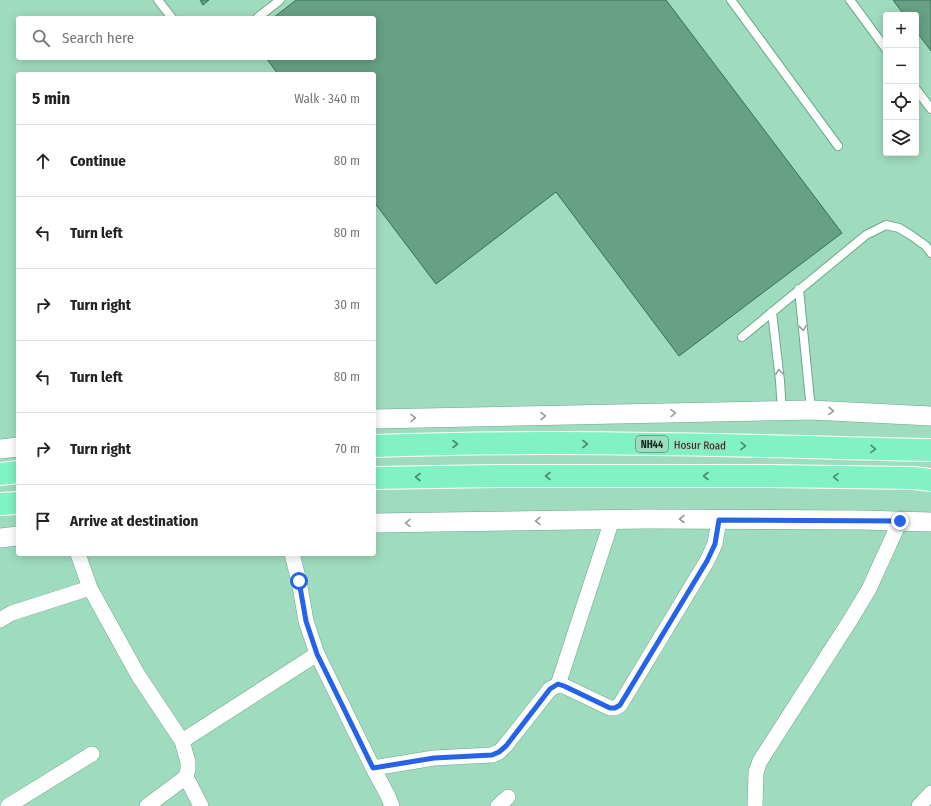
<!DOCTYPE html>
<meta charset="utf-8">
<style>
:root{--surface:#fff;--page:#f6f6f6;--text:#222;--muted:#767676;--line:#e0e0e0}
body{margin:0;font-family:"Fira Sans Condensed",sans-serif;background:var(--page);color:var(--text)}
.controls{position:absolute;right:12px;top:12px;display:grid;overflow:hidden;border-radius:4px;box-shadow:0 2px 10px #0003}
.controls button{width:36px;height:36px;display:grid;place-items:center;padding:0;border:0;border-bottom:1px solid var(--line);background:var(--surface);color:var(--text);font:20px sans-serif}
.stop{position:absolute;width:12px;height:12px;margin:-9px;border:3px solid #2563eb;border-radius:50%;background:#fff}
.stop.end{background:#2563eb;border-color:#fff;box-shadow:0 1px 4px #0008}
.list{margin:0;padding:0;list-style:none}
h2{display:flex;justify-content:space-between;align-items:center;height:52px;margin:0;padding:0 16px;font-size:17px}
h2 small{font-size:13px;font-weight:400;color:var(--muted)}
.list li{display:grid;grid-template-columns:26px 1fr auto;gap:12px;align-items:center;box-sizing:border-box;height:72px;padding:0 16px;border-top:1px solid var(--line)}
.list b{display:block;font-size:15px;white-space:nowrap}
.list em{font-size:13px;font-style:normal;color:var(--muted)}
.icon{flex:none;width:22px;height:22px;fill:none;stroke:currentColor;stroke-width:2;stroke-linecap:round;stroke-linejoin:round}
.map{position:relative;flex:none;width:931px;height:806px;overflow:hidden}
.search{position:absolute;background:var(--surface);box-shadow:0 2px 10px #0003;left:16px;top:16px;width:360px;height:44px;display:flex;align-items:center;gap:10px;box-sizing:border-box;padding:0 14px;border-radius:4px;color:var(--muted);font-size:15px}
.panel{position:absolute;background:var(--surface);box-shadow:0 2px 10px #0003;left:16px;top:72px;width:360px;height:484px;border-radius:4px}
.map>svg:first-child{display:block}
</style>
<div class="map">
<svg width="931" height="806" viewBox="0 0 931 806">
<rect width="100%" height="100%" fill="#9fdbbf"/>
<path fill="#66a085" stroke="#377058" d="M200 0H209L203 5Z
M296 0H666L842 233 679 356 556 192 436 284 374 202V74H278L266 58H374V18H273Z
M893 0H931V51L916 31V15H904Z"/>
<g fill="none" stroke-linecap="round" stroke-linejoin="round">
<defs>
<path id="service" d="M158 0 172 18
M731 0 838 146
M850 0 886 49
M257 18 280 0
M916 89 931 109
M799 289 811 410
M772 312 780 381 782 411
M742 337 866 235 886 225 899 228 912 236 926 246 931 253"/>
<path id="minor" d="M78 554 90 588 138 675 182 741 188 762V769L186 777 147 806
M292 554 299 581 306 621 317 654 373 768 388 796 392 806
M0 620 12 613 90 588
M558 685 612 520
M182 741 317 654
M373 768 434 758 492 755 499 752 505 746 550 689 558 685 564 686 610 708H615L620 705 707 561 715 544 719 520
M186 777 201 806
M8 806 92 754
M498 806 508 797
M755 806 756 772 760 761 851 619 869 589 900 521
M919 806 931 793"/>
<path id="tertiary" d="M374 419 811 410 931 416
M0 449 18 447
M374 523 646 519 861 520 931 522
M0 538 18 536"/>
<path id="trunk" d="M374 446C560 439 745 446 931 450
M0 474 18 472
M374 478 498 476H767L914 478 931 480
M0 504 18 503"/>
</defs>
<use href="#service" stroke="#6da78c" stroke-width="10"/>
<use href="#minor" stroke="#6da78c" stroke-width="16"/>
<use href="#tertiary" stroke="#6da78c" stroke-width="20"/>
<use href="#trunk" stroke="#fff" stroke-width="24"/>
<use href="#service" stroke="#fff" stroke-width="8"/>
<use href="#minor" stroke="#fff" stroke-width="15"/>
<use href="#tertiary" stroke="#fff" stroke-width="19"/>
<use href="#trunk" stroke="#80f2c4" stroke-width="22"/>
</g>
<defs><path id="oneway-chevron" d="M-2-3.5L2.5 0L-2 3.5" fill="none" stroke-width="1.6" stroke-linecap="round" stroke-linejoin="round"/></defs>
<g stroke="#939d99">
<use href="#oneway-chevron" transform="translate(803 328) rotate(84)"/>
<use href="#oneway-chevron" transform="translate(779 372) rotate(-97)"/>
<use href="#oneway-chevron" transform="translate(831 411) rotate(3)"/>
<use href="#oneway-chevron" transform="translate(673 413) rotate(-1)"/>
<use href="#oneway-chevron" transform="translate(543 416) rotate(-1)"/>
<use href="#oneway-chevron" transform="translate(413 418) rotate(-1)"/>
<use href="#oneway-chevron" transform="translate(682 519) rotate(-180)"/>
<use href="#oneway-chevron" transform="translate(538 521) rotate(179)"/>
<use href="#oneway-chevron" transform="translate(408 523) rotate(179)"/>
</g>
<g stroke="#478c70">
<use href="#oneway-chevron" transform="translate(455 444)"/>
<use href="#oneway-chevron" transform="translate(585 444)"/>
<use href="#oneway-chevron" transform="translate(743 446) rotate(1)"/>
<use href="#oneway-chevron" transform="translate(873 449) rotate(1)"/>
<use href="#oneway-chevron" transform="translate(548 476) rotate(-180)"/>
<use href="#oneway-chevron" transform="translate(706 476) rotate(-180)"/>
<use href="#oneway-chevron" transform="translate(418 477) rotate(180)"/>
<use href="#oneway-chevron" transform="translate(836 477) rotate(-179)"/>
</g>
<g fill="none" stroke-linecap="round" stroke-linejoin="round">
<path stroke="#2563eb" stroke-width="5" d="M299 581 306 621 317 654 373 768 434 758 492 755 499 752 506 746 550 689 558 684 564 686 610 708H615L620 705 707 561 715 544 719 520 900 521"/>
</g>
<g text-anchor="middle" stroke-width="3" stroke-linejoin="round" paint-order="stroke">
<rect fill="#9fdbbf" stroke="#3a5c4d" stroke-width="1" x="636" y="436" width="32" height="16" rx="3"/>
<g font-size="10" font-weight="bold" fill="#0e261c">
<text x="652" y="448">NH44</text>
</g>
<g font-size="11" fill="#0e261c" stroke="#9fdbbf">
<text transform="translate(700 445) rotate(1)" y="4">Hosur Road</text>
</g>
</g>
</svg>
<div class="controls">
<button>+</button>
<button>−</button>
<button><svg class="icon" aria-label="locate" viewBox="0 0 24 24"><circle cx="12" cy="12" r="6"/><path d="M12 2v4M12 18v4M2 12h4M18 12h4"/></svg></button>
<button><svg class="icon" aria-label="layers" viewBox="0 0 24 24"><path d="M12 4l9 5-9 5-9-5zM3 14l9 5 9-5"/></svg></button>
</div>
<div class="stop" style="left:299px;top:581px"></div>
<div class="stop end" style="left:900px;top:521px"></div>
<div class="search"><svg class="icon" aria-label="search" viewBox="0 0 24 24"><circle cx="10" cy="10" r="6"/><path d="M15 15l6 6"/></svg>Search here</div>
<section class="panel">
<h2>5 min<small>Walk · 340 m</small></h2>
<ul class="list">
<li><svg class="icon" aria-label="ahead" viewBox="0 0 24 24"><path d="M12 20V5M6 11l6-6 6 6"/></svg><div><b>Continue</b></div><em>80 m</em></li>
<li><svg class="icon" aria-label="left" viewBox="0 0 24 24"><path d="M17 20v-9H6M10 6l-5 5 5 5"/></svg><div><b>Turn left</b></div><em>80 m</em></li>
<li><svg class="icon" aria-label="right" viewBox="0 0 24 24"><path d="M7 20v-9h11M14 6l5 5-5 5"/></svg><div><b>Turn right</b></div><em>30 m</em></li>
<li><svg class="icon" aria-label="left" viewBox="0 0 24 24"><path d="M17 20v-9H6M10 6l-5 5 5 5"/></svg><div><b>Turn left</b></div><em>80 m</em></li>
<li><svg class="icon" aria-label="right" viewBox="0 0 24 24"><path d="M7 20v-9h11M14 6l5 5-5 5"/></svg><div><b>Turn right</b></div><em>70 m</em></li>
<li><svg class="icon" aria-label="arrive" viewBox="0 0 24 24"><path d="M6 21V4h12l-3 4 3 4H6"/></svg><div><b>Arrive at destination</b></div></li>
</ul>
</section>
</div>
